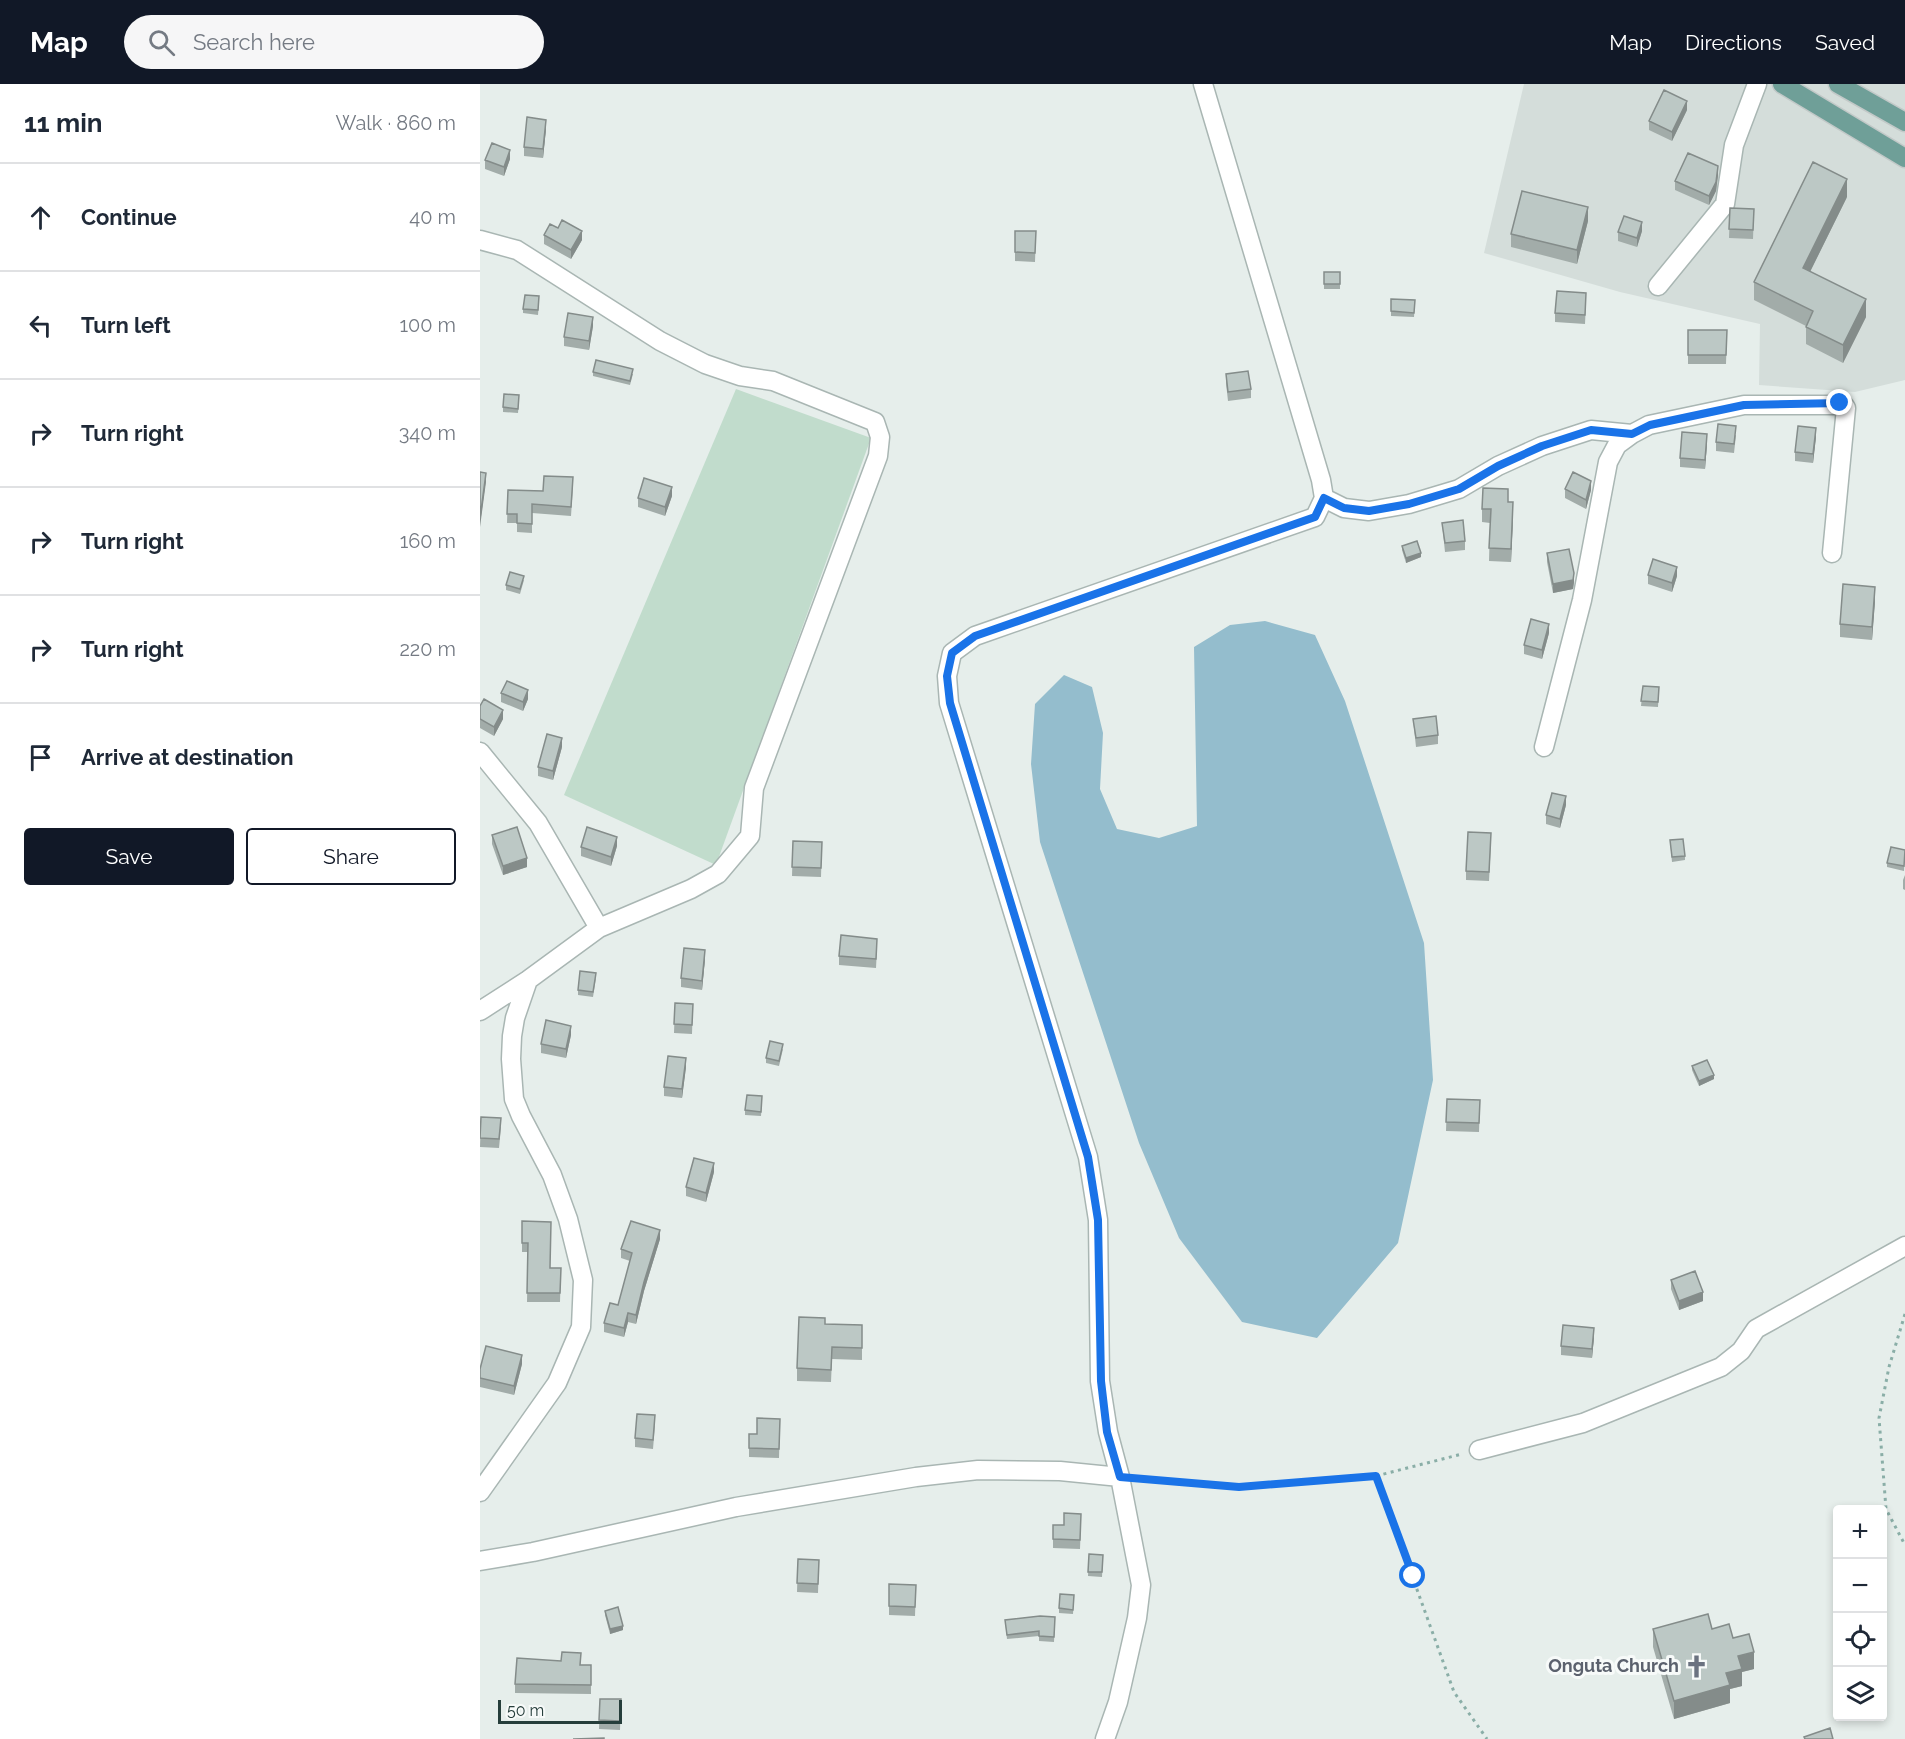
<!DOCTYPE html>
<meta charset="utf-8">
<style>
:root{--surface:#fff;--page:#f6f6f7;--text:#1f2937;--muted:#747a83;--line:#e0e1e3;--accent:#111827}
body{margin:0;font-family:Raleway,sans-serif;background:var(--page);color:var(--text)}
.controls{position:absolute;right:18px;bottom:18px;display:grid;overflow:hidden;border-radius:6px;box-shadow:0 3px 9px #0003}
.controls button{width:54px;height:54px;display:grid;place-items:center;padding:0;border:0;border-bottom:2px solid var(--line);background:var(--surface);color:var(--text);font:30px sans-serif}
.scale{position:absolute;left:18px;bottom:15px;width:124px;box-sizing:border-box;padding-left:6px;border:3px solid #263e3b;border-top:0;font-size:16px;line-height:21px;white-space:nowrap;color:#263e3b;-webkit-text-stroke:4px #f7faf9;paint-order:stroke}
.stop{position:absolute;width:18px;height:18px;margin:-14px;border:4px solid #1a73e8;border-radius:50%;background:#fff}
.stop.end{background:#1a73e8;border-color:#fff;box-shadow:0 2px 6px #0008}
.list{margin:0;padding:0;list-style:none}
h2{display:flex;justify-content:space-between;align-items:center;height:78px;margin:0;padding:0 24px;font-size:26px}
h2 small{font-size:20px;font-weight:400;color:var(--muted)}
.list li{display:grid;grid-template-columns:39px 1fr auto;gap:18px;align-items:center;box-sizing:border-box;height:108px;padding:0 24px;border-top:2px solid var(--line)}
.list b{display:block;font-size:22px;white-space:nowrap}
.list em{font-size:20px;font-style:normal;color:var(--muted)}
.actions{display:flex;gap:12px;padding:18px 24px}
.actions a{flex:1;padding:14px 0;border:2px solid var(--accent);border-radius:6px;text-align:center;font-size:21px;color:var(--accent)}
.actions .main{background:var(--accent);color:#fff}
.icon{flex:none;width:33px;height:33px;fill:none;stroke:currentColor;stroke-width:2;stroke-linecap:round;stroke-linejoin:round}
.map{position:relative;flex:none;width:1425px;height:1655px;overflow:hidden}
header{display:flex;align-items:center;gap:36px;box-sizing:border-box;height:84px;padding:0 30px;background:var(--accent);color:#fff}
header strong{font-size:28px}
nav{display:flex;gap:33px;margin-inline-start:auto;font-size:21px}
.search{width:420px;height:54px;background:var(--page);display:flex;align-items:center;gap:15px;box-sizing:border-box;padding:0 21px;border-radius:33px;color:var(--muted);font-size:22px}
main{display:flex}
aside{flex:1;background:var(--surface)}
.map>svg:first-child{display:block}
</style>
<header>
<strong>Map</strong>
<div class="search"><svg class="icon" aria-label="search" viewBox="0 0 24 24"><circle cx="10" cy="10" r="6"/><path d="M15 15l6 6"/></svg>Search here</div>
<nav><a>Map</a><a>Directions</a><a>Saved</a></nav>
</header>
<main>
<aside>
<h2>11 min<small>Walk · 860 m</small></h2>
<ul class="list">
<li><svg class="icon" aria-label="ahead" viewBox="0 0 24 24"><path d="M12 20V5M6 11l6-6 6 6"/></svg><div><b>Continue</b></div><em>40 m</em></li>
<li><svg class="icon" aria-label="left" viewBox="0 0 24 24"><path d="M17 20v-9H6M10 6l-5 5 5 5"/></svg><div><b>Turn left</b></div><em>100 m</em></li>
<li><svg class="icon" aria-label="right" viewBox="0 0 24 24"><path d="M7 20v-9h11M14 6l5 5-5 5"/></svg><div><b>Turn right</b></div><em>340 m</em></li>
<li><svg class="icon" aria-label="right" viewBox="0 0 24 24"><path d="M7 20v-9h11M14 6l5 5-5 5"/></svg><div><b>Turn right</b></div><em>160 m</em></li>
<li><svg class="icon" aria-label="right" viewBox="0 0 24 24"><path d="M7 20v-9h11M14 6l5 5-5 5"/></svg><div><b>Turn right</b></div><em>220 m</em></li>
<li><svg class="icon" aria-label="arrive" viewBox="0 0 24 24"><path d="M6 21V4h12l-3 4 3 4H6"/></svg><div><b>Arrive at destination</b></div></li>
</ul>
<div class="actions"><a class="main">Save</a><a>Share</a></div>
</aside>
<div class="map">
<svg width="1425" height="1655" viewBox="0 0 1425 1655">
<rect width="100%" height="100%" fill="#e6eeeb"/>
<path fill="#d4ddda" d="M1044 0H1425V296L1375 308 1279 301 1280 240 1140 208 1004 169Z"/>
<path fill="#c1dccc" d="M256 305 391 354 236 781 84 711Z"/>
<path fill="#94bdcd" d="M785 537 835 551 865 617 944 859 953 996 918 1159 837 1254 762 1238 699 1154 659 1059 560 758 551 680 555 620 584 591 612 603 623 649 620 705 637 745 679 754 717 742 714 563 750 541Z"/>
<g fill="none" stroke-linecap="round" stroke-linejoin="round">
<defs>
<path id="minor" d="M0 156 37 166 180 257 225 280 260 292 293 297 395 338 400 353 398 372 274 704 270 752 238 790 211 805 119 844 48 896 0 927
M1178 202 1245 120 1254 61 1277 0
M844 414 864 424 889 427 929 420 979 405 1018 382 1062 362 1111 346 1152 350
M1064 663 1102 516 1128 378 1137 361 1152 350 1169 341 1264 321H1364L1366 324 1352 469
M0 668 58 739 119 844
M999 1366 1103 1339 1241 1283 1261 1267 1276 1245 1425 1162
M0 1408 77 1299 101 1243 103 1196 88 1135 72 1091 41 1032 34 1015 31 975 32 952 35 934 48 896
M0 1477 53 1468 256 1423 436 1393 498 1386 580 1387 640 1393
M625 1655 638 1618 657 1534 661 1501 640 1393 628 1348 620 1297 618 1136 608 1073 469 619 467 592 472 569 495 552 835 433 844 414 841 396 723 0"/>
<path id="major" d="M1302 0 1425 74
M1358 0 1425 38"/>
</defs>
<use href="#minor" stroke="#a9b6b3" stroke-width="21"/>
<use href="#major" stroke="#c2c9c8" stroke-width="21"/>
<path stroke="#8aaea7" stroke-width="3" stroke-dasharray="3 4.5" stroke-linecap="butt" d="M1425 1230 1409 1283 1399 1334 1406 1425 1425 1461
M896 1392 974 1608 1007 1655
M657 1394 759 1403 896 1392 982 1370"/>
<use href="#minor" stroke="#fff" stroke-width="18"/>
<use href="#major" stroke="#6f9f98" stroke-width="18"/>
</g>
<path fill="#a2aca9" d="M1207 26 1192 57 1169 46V37Z
M66 45 63 74 44 72V63Z
M30 75 24 92 5 85V76Z
M1238 91 1236 107 1229 121 1195 106V97Z
M1367 113 1330 188 1386 233 1363 279 1326 260V242L1274 216V198Z
M1250 124 1274 125 1273 155 1249 154Z
M1108 137 1097 180 1031 163V150Z
M78 144 102 156 91 175 64 160V151Z
M535 147H556L555 178 535 177Z
M1162 147 1157 163 1138 157V148Z
M844 188H860V205H844Z
M911 215 935 216 934 233 911 232Z
M59 217 58 231 43 229V225Z
M1106 218 1105 240 1075 238V229Z
M113 242 109 266 84 262V253Z
M1208 246H1247L1246 280H1208Z
M113 288 153 290 150 301 113 292Z
M746 290 771 305V314L748 317 746 299Z
M39 316 38 329 23 328V323Z
M1256 351 1254 369 1236 367V358Z
M1336 353 1333 379 1315 377V368Z
M1227 359 1225 385 1200 383V374Z
M93 402 91 432 52 429V449L37 448V439H27L28 406 63 407Z
M1085 405 1111 406 1106 425 1085 414Z
M192 412 185 432 158 423V414Z
M1028 418 1033 432 1031 478 1009 477 1010 439 1002 438V425Z
M962 439 985 457V466L965 468Z
M922 462 941 473 926 479 922 466Z
M1067 469 1094 498 1093 505 1073 509 1067 478Z
M1168 491 1197 492 1192 508 1168 500Z
M44 496 40 510 26 506V501Z
M1395 517 1392 556 1360 553V540Z
M1069 549 1062 575 1044 570V561Z
M1163 602 1179 603 1178 623 1161 622Z
M21 609 48 615 43 627 21 618Z
M0 622 23 635 14 652 0 644Z
M933 635 958 651V660L936 663Z
M82 663 73 696 58 692V683Z
M1086 721 1080 744 1066 740V731Z
M12 751 47 783 23 791 12 760Z
M1190 756 1205 772V776L1192 778Z
M313 757 342 758 341 793 312 792Z
M1011 758 1009 797 986 796V787Z
M137 762 131 782 101 772V763Z
M1425 766 1424 787 1407 783V779Z
M1425 791V806L1423 805V796Z
M397 864 396 884 359 881V872Z
M225 875 222 906 201 903V894Z
M116 894 113 913 98 911V906Z
M195 919 213 920 212 950 194 949Z
M91 951 86 974 61 969V960Z
M303 965 299 982 286 979V974Z
M1212 982 1234 995 1219 1002 1212 986Z
M206 983 202 1014 184 1012V1003Z
M967 1015 1000 1016 999 1048 966 1047Z
M282 1017 281 1032 265 1031V1026Z
M1 1033 21 1043 19 1064 0 1063Z
M234 1088 226 1118 206 1112V1103Z
M42 1137 70 1184H81L80 1218H47L48 1168H42Z
M180 1155 164 1207 156 1240 148 1238 144 1253 124 1248V1239L138 1221 150 1177 141 1174V1165Z
M1191 1196 1223 1217 1199 1226 1191 1205Z
M345 1240 382 1241V1276L352 1275 351 1298 317 1297V1284Z
M1114 1253 1112 1274 1081 1271V1262Z
M42 1280 34 1311 0 1303V1285Z
M300 1335 299 1374 269 1373V1350H277Z
M175 1341 173 1365 155 1363V1354Z
M601 1439 600 1465 573 1464V1441H584Z
M609 1470 623 1471 622 1493 608 1492Z
M318 1475 339 1476 338 1509 317 1508Z
M409 1500 436 1501 435 1532 409 1531Z
M594 1511 593 1530 579 1529V1524Z
M125 1527 143 1546 130 1550 125 1531Z
M575 1533 574 1558 559 1557V1552L527 1555 525 1536Z
M1173 1545H1232L1253 1554 1274 1585 1262 1588V1602L1250 1605V1619L1194 1635 1173 1563Z
M100 1581H111V1610L35 1609V1600Z
M120 1615H141L140 1646 119 1645Z"/>
<path fill="#848c8a" d="M1207 17V26L1192 57V48Z
M66 36V45L63 74V65Z
M30 66V75L24 92V83Z
M1238 82V91L1236 107 1229 121V112Z
M1367 95V113L1323 202V184Z
M1108 123V137L1097 180V166Z
M1162 138V147L1157 163V154Z
M102 147V156L91 175V166Z
M1386 215V233L1363 279V261Z
M113 233V242L109 266V257Z
M1336 344V353L1333 379V370Z
M1227 350V359L1225 385V376Z
M6 389V398L0 443V434Z
M1111 397V406L1106 425V416Z
M192 403V412L185 432V423Z
M1033 418V432L1031 478V465Z
M941 469V473L926 479V474Z
M1197 483V492L1192 508V499Z
M1094 489V498L1093 505 1073 509V500Z
M1395 503V517L1392 556V543Z
M1069 540V549L1062 575V566Z
M48 606V615L43 627V618Z
M23 626V635L14 652V643Z
M82 654V663L73 696V687Z
M1086 712V721L1080 744V735Z
M137 753V762L131 782V773Z
M47 774V783L23 791V782Z
M225 866V875L222 906V897Z
M91 942V951L86 974V965Z
M206 974V983L202 1014V1005Z
M1234 991V995L1219 1002V997Z
M234 1079V1088L226 1118V1109Z
M180 1146V1155L164 1207 156 1240V1231L164 1198Z
M1223 1208V1217L1199 1226V1217Z
M148 1229V1238L144 1253V1244Z
M1114 1244V1253L1112 1274V1265Z
M42 1271V1280L34 1311V1302Z
M143 1542V1546L130 1550V1545Z
M1274 1568V1585L1262 1588V1602L1250 1605V1619L1194 1635V1617L1246 1589 1258 1572Z"/>
<path fill="#bcc8c5" stroke="#848c8a" stroke-width="1.5" d="M1184 6 1207 17 1192 48 1169 37Z
M47 33 66 36 63 65 44 63Z
M12 59 30 66 24 83 5 76Z
M1208 69 1238 82 1236 98 1229 112 1195 97Z
M1333 78 1367 95 1323 184 1386 215 1363 261 1326 243 1333 227 1274 198Z
M1042 107 1108 123 1097 166 1031 150Z
M1250 124 1274 125 1273 146 1249 145Z
M1144 132 1162 138 1157 154 1138 148Z
M82 136 102 147 91 166 64 151 70 140 78 144Z
M535 147H556L555 169 535 168Z
M844 188H860V200H844Z
M1077 207 1106 209 1105 231 1075 229Z
M45 211 59 212 58 226 43 225Z
M911 215 935 216 934 229 911 227Z
M88 229 113 233 109 257 84 253Z
M1208 246H1247L1246 271H1208Z
M116 276 153 285 150 297 113 288Z
M768 287 771 305 748 308 746 290Z
M24 310 39 311 38 325 23 323Z
M1238 340 1256 342 1254 360 1236 358Z
M1318 342 1336 344 1333 370 1315 368Z
M1202 348 1227 350 1225 376 1200 374Z
M0 388 6 389 0 434Z
M1093 388 1111 397 1106 416 1085 405Z
M64 392 93 393 91 423 52 420V440L37 439V430H27L28 406 63 407Z
M164 394 192 403 185 423 158 414Z
M1003 404 1028 405V418H1033L1031 465 1009 464 1011 425H1002Z
M983 436 985 457 965 459 962 439Z
M937 457 941 469 926 474 922 462Z
M1089 465 1094 489 1093 496 1073 500 1067 469Z
M1173 475 1197 483 1192 499 1168 491Z
M30 488 44 492 40 505 26 501Z
M1363 500 1395 503 1392 543 1360 540Z
M1051 535 1069 540 1062 566 1044 561Z
M27 597 48 606 43 618 21 609Z
M1163 602 1179 603 1178 618 1161 617Z
M4 615 23 626 14 643 0 635V622Z
M956 632 958 651 936 654 933 635Z
M67 650 82 654 73 687 58 683Z
M1072 709 1086 712 1080 735 1066 731Z
M37 743 47 774 23 782 12 751Z
M107 743 137 753 131 773 101 763Z
M988 748 1011 749 1009 788 986 787Z
M1203 755 1205 772 1192 773 1190 756Z
M313 757 342 758 341 784 312 783Z
M1411 763 1425 766 1424 782 1407 779Z
M361 851 397 855 396 875 359 872Z
M204 864 225 866 222 897 201 894Z
M100 887 116 889 113 908 98 906Z
M195 919 213 920 212 941 194 940Z
M66 936 91 942 86 965 61 960Z
M290 957 303 960 299 977 286 974Z
M188 972 206 974 202 1005 184 1003Z
M1227 976 1234 991 1219 997 1212 982Z
M267 1011 282 1012 281 1028 265 1026Z
M967 1015 1000 1016 999 1039 966 1038Z
M1 1033 21 1034 19 1055 0 1054Z
M214 1074 234 1079 226 1109 206 1103Z
M42 1137 71 1138 70 1184H81L80 1209H47L48 1159H42Z
M151 1137 180 1146 164 1198 156 1231 148 1229 144 1244 124 1239 130 1219 138 1221 152 1169 141 1165Z
M1215 1187 1223 1208 1199 1217 1191 1196Z
M319 1233 345 1234V1240L382 1241V1264L352 1263 351 1286 317 1284Z
M1083 1241 1114 1244 1112 1265 1081 1262Z
M6 1262 42 1271 34 1302 0 1294V1285Z
M157 1330 175 1331 173 1356 155 1354Z
M277 1334 300 1335 299 1365 269 1364V1350H277Z
M584 1429 601 1430 600 1456 573 1455V1441H584Z
M609 1470 623 1471 622 1488H608Z
M318 1475 339 1476 338 1500 317 1499Z
M409 1500 436 1501 435 1523 409 1522Z
M580 1510 594 1511 593 1526 579 1524Z
M138 1523 143 1542 130 1545 125 1527Z
M1228 1530 1232 1545 1249 1540 1253 1554 1269 1550 1274 1568 1258 1572 1262 1585 1246 1589 1250 1601 1194 1617 1173 1545Z
M560 1532 575 1533 574 1553 559 1552V1547L527 1551 525 1536Z
M82 1568 101 1569 100 1581H111V1601L35 1600 37 1574 81 1577Z
M120 1615H141L140 1637 119 1636Z
M1350 1644 1353 1655H1325L1324 1653Z
M124 1654V1655H93Z"/>
<g fill="none" stroke-linecap="round" stroke-linejoin="round">
<path stroke="#1a73e8" stroke-width="8" d="M933 1492 896 1392 759 1403 640 1393 627 1348 621 1297 618 1136 608 1073 470 619 467 592 472 569 495 552 835 433 844 414 864 424 889 427 929 420 979 405 1018 382 1062 362 1111 346 1152 350 1170 341 1264 321 1360 319"/>
</g>
<defs>
<symbol id="church-bare" viewBox="-9 -9 18 18"><path d="M-1.2-6h2.4v3.5h3.3v2.4h-3.3V6h-2.4V-.1h-3.3v-2.4h3.3Z" fill="#6b7280" stroke="#f7faf9" stroke-width="2.5" paint-order="stroke"/></symbol>
</defs>
<g fill-rule="evenodd">
<use href="#church-bare" x="1200" y="1566" width="33" height="33"/>
</g>
<g text-anchor="middle" stroke-width="6" stroke-linejoin="round" paint-order="stroke">
<g font-size="18" font-weight="bold" fill="#5b616d" stroke="#f7faf9" text-anchor="end">
<text x="1199" y="1588">Onguta Church</text>
</g>
</g>
</svg>
<div class="controls">
<button>+</button>
<button>−</button>
<button><svg class="icon" aria-label="locate" viewBox="0 0 24 24"><circle cx="12" cy="12" r="6"/><path d="M12 2v4M12 18v4M2 12h4M18 12h4"/></svg></button>
<button><svg class="icon" aria-label="layers" viewBox="0 0 24 24"><path d="M12 4l9 5-9 5-9-5zM3 14l9 5 9-5"/></svg></button>
</div>
<div class="scale">50 m</div>
<div class="stop" style="left:933px;top:1492px"></div>
<div class="stop end" style="left:1360px;top:319px"></div>
</div>
</main>
